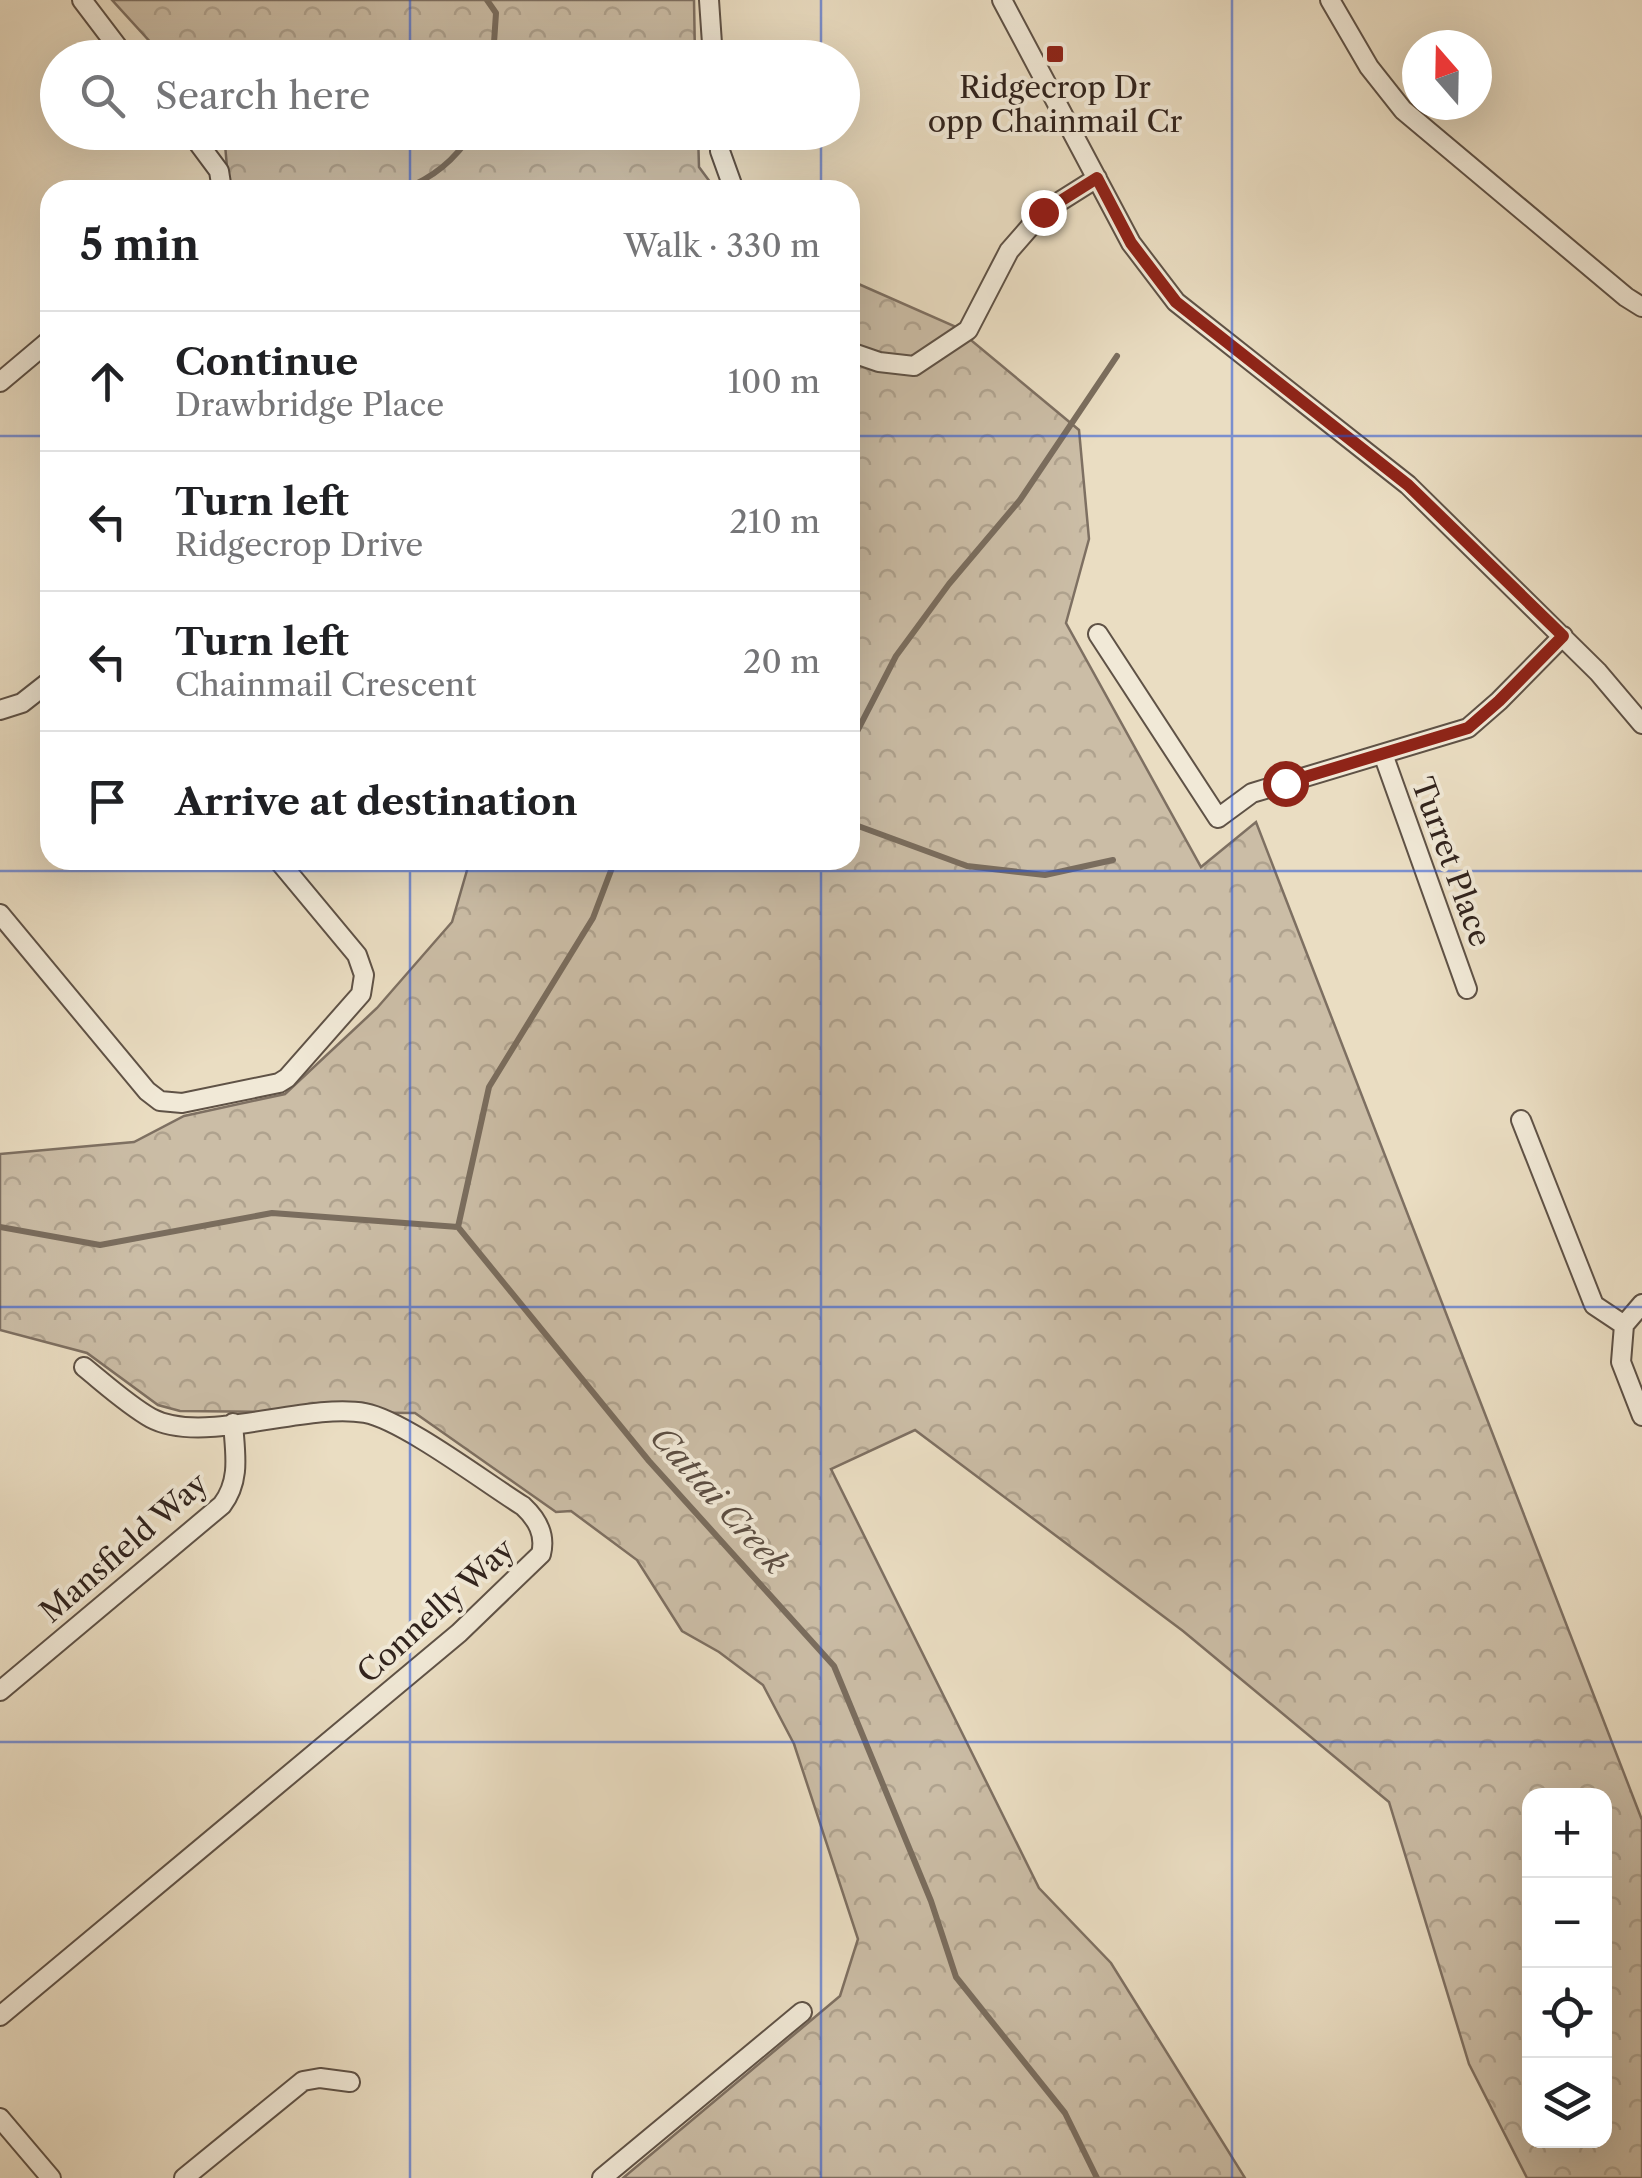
<!DOCTYPE html>
<meta charset="utf-8">
<style>
:root{--surface:#fff;--page:#f2f2f2;--text:#202124;--muted:#757577;--line:#e0e0e0}
body{margin:0;font-family:"Libre Caslon Text",serif;background:var(--page);color:var(--text)}
.controls{position:absolute;right:30px;bottom:30px;display:grid;overflow:hidden;border-radius:20px;box-shadow:0 10px 40px #0002}
.controls button{width:90px;height:90px;display:grid;place-items:center;padding:0;border:0;border-bottom:2px solid var(--line);background:var(--surface);color:var(--text);font:50px sans-serif}
.compass{position:absolute;left:1402px;top:30px;width:90px;height:90px;border-radius:50%;background:var(--surface);box-shadow:0 10px 40px #0002;rotate:340deg}
.stop{position:absolute;width:30px;height:30px;margin:-22px;border:8px solid #8f2418;border-radius:50%;background:#fff}
.stop.end{background:#8f2418;border-color:#fff;box-shadow:0 2px 10px #0008}
.list{margin:0;padding:0;list-style:none}
h2{display:flex;justify-content:space-between;align-items:center;height:130px;margin:0;padding:0 40px;font-size:42px}
h2 small{font-size:32px;font-weight:400;color:var(--muted)}
.list li{display:grid;grid-template-columns:65px 1fr auto;gap:30px;align-items:center;box-sizing:border-box;height:140px;padding:0 40px;border-top:2px solid var(--line)}
.list b{display:block;font-size:38px;white-space:nowrap}
.list p{margin:0;font-size:32px;white-space:nowrap;color:var(--muted)}
.list em{font-size:32px;font-style:normal;color:var(--muted)}
.icon{flex:none;width:55px;height:55px;fill:none;stroke:currentColor;stroke-width:2;stroke-linecap:round;stroke-linejoin:round}
.map{position:relative;flex:none;width:1642px;height:2178px;overflow:hidden}
.search{position:absolute;background:var(--surface);box-shadow:0 10px 40px #0002;left:40px;top:40px;width:820px;height:110px;display:flex;align-items:center;gap:25px;box-sizing:border-box;padding:0 35px;border-radius:55px;color:var(--muted);font-size:38px}
.panel{position:absolute;background:var(--surface);box-shadow:0 10px 40px #0002;left:40px;top:180px;width:820px;height:690px;border-radius:30px}
.map>svg:first-child{display:block}
</style>
<div class="map">
<svg width="1642" height="2178" viewBox="0 0 1642 2178">
<defs>
<pattern id="forest-crowns" width="20" height="18" patternUnits="userSpaceOnUse" patternTransform="scale(2.5)"><rect width="20" height="18" fill="#cbbda6"/><path d="M2 6a3 3 0 1 1 6 0M12 15a3 3 0 1 1 6 0" fill="none" stroke="#afa28e"/></pattern>
</defs>
<rect width="100%" height="100%" fill="#eaddc2"/>
<filter id="stains"><feTurbulence type="fractalNoise" baseFrequency=".002" numOctaves="4"/><feColorMatrix values="0 0 0 0 .2 0 0 0 0 .09 0 0 0 0 .02 0 0 0 .5 -.17"/></filter>
<radialGradient id="worn" r=".72"><stop offset=".6" stop-color="#630" stop-opacity="0"/><stop offset="1" stop-color="#630" stop-opacity=".3"/></radialGradient>
<path fill="url(#forest-crowns)" stroke="#7e7062" stroke-width="2.5" fill-rule="evenodd" d="M112 0H694L695 57H164Z
M224 133H698L699 167 716 190H229Z
M854 282 954 326 1079 430 1089 539 1066 623 1201 867 1256 822 1642 1820V2178H1527L1469 2064 1389 1802 1183 1631 915 1430 831 1469 1039 1888 1111 1963 1245 2178H623L840 1996 858 1939 794 1744 763 1685 719 1652 682 1631 637 1560 571 1511 556 1512 415 1413 180 1411 158 1405 87 1353 0 1330V1154L134 1142 184 1116 285 1094 377 1008 452 922 470 860H850V286ZM1530 1796H1604V2140H1530Z"/>
<g fill="none" stroke-linecap="round" stroke-linejoin="round">
<path stroke="#7a6d5e" stroke-width="6" d="M487 0 496 13 493 58
M402 190C433 178 455 160 473 132
M850 745 896 656 949 584 1020 500 1117 356
M850 823 967 866 1045 875 1113 860
M615 860 593 918 489 1087 458 1227 649 1461 834 1666 931 1901 956 1977 1065 2113 1097 2178
M0 1227 100 1245 272 1213 458 1227"/>
<defs>
<path id="street" d="M82 0 126 58
M709 0 713 58
M1002 0 1131 243 1176 302 1408 485 1598 672 1642 724
M1330 0 1369 67 1403 110 1626 297 1642 307
M190 132 219 171 222 190
M719 132 720 151 734 190
M850 352 879 362 914 366 968 330 1009 251 1043 212 1097 178
M0 382 50 340
M1098 634 1218 818 1252 793 1468 728 1499 701 1563 636
M0 710 22 703 50 681
M1383 754 1467 989
M0 914 147 1091 160 1101 182 1103 279 1083 287 1078 361 994 364 975 357 955 278 860
M1521 1120 1594 1305 1624 1325 1621 1362 1642 1416
M1624 1325 1642 1304
M0 1691 222 1505C241 1480 235 1453 233 1423
M0 2016 459 1633 541 1554C546 1534 537 1519 523 1506 486 1483 403 1420 365 1413 305 1402 203 1446 151 1418 128 1405 105 1384 84 1367
M0 2118 51 2178
M184 2178 303 2081 320 2078 350 2082
M602 2178 802 2012"/>
</defs>
<use href="#street" stroke="#5f5246" stroke-width="22"/>
<use href="#street" stroke="#f1e9d7" stroke-width="18"/>
</g>
<g fill="none" stroke-linecap="round" stroke-linejoin="round">
<path stroke="#8f2418" stroke-width="12" d="M1043 212 1097 178 1131 243 1176 302 1408 485 1563 636 1499 701 1468 728 1285 783"/>
</g>
<path fill="none" stroke="#1d4ed8" stroke-width="2.5" stroke-opacity="0.55" d="M410 0V58M821 0V58M1232 0V2178M410 132V190M821 132V190M0 436H50M850 436H1642M410 860V2178M821 860V2178M0 871H1642M0 1307H1642M0 1742H1642"/>
<rect fill="#8f2418" stroke="#f1e9d7" stroke-width="4" x="1045" y="44" width="20" height="20" rx="5"/>
<g text-anchor="middle" stroke-width="8" stroke-linejoin="round" paint-order="stroke">
<g font-size="30" fill="#31231d" stroke="#f1e9d7">
<text x="1055" y="98">Ridgecrop Dr<tspan x="1055" dy="34">opp Chainmail Cr</tspan></text>
</g>
<g font-size="30" fill="#31231d" stroke="#f1e9d7">
<text transform="translate(1451 862) rotate(70)" y="10">Turret Place</text>
<text transform="translate(124 1548) rotate(-41)" y="10">Mansfield Way</text>
<text transform="translate(436 1611) rotate(-42)" y="10">Connelly Way</text>
</g>
<g font-size="32" font-style="italic" fill="#5c4e43" stroke="#f1e9d7">
<text transform="translate(719 1500) rotate(48)" y="11">Cattai Creek</text>
</g>
</g>
<rect width="100%" height="100%" filter="url(#stains)"/>
<rect width="100%" height="100%" fill="url(#worn)"/>
</svg>
<div class="controls">
<button>+</button>
<button>−</button>
<button><svg class="icon" aria-label="locate" viewBox="0 0 24 24"><circle cx="12" cy="12" r="6"/><path d="M12 2v4M12 18v4M2 12h4M18 12h4"/></svg></button>
<button><svg class="icon" aria-label="layers" viewBox="0 0 24 24"><path d="M12 4l9 5-9 5-9-5zM3 14l9 5 9-5"/></svg></button>
</div>
<svg class="compass" viewBox="-18 -18 36 36"><path d="M0-13l5 13h-10z" fill="#e53935"/><path d="M0 13l5-13h-10z" fill="#757577"/></svg>
<div class="stop" style="left:1285px;top:783px"></div>
<div class="stop end" style="left:1043px;top:212px"></div>
<div class="search"><svg class="icon" aria-label="search" viewBox="0 0 24 24"><circle cx="10" cy="10" r="6"/><path d="M15 15l6 6"/></svg>Search here</div>
<section class="panel">
<h2>5 min<small>Walk · 330 m</small></h2>
<ul class="list">
<li><svg class="icon" aria-label="ahead" viewBox="0 0 24 24"><path d="M12 20V5M6 11l6-6 6 6"/></svg><div><b>Continue</b><p>Drawbridge Place</p></div><em>100 m</em></li>
<li><svg class="icon" aria-label="left" viewBox="0 0 24 24"><path d="M17 20v-9H6M10 6l-5 5 5 5"/></svg><div><b>Turn left</b><p>Ridgecrop Drive</p></div><em>210 m</em></li>
<li><svg class="icon" aria-label="left" viewBox="0 0 24 24"><path d="M17 20v-9H6M10 6l-5 5 5 5"/></svg><div><b>Turn left</b><p>Chainmail Crescent</p></div><em>20 m</em></li>
<li><svg class="icon" aria-label="arrive" viewBox="0 0 24 24"><path d="M6 21V4h12l-3 4 3 4H6"/></svg><div><b>Arrive at destination</b></div></li>
</ul>
</section>
</div>
